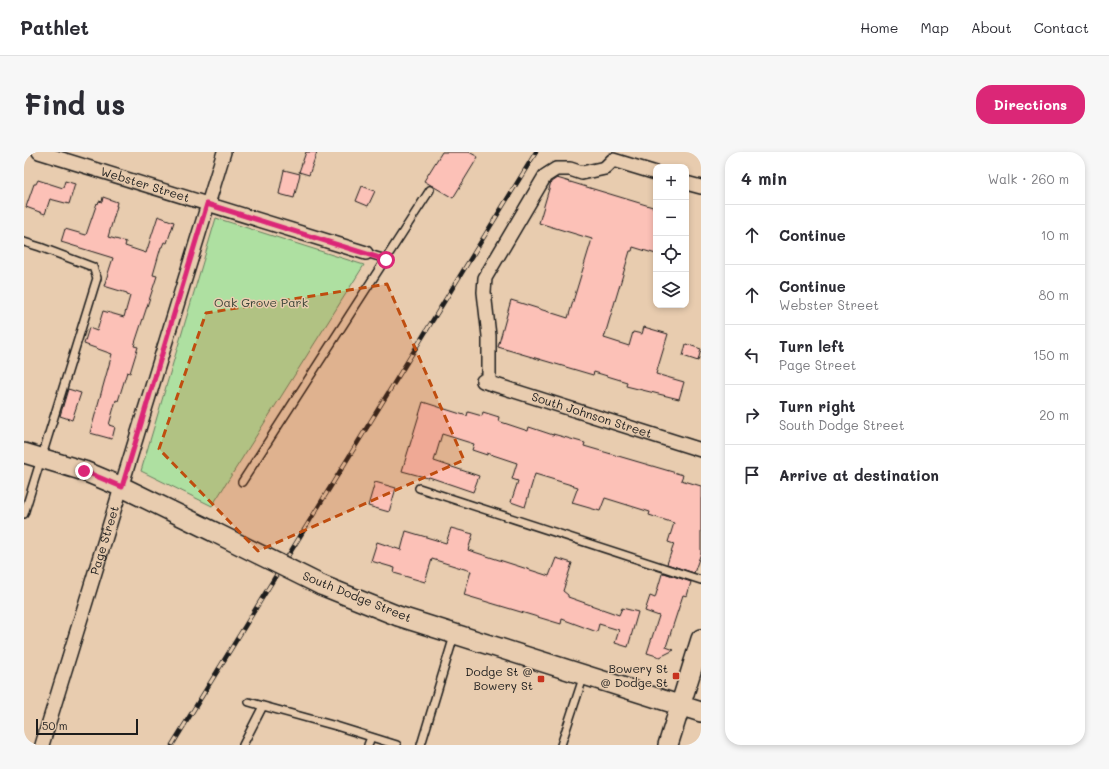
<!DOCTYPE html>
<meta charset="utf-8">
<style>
:root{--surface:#fff;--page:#f7f7f7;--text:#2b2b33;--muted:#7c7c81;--line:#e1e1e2;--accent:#db2777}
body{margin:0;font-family:Mali,sans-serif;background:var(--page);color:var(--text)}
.controls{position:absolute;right:12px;top:12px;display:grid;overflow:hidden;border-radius:8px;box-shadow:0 2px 6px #0003}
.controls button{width:36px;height:36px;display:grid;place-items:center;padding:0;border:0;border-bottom:1px solid var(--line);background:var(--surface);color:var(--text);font:20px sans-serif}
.scale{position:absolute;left:12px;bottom:10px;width:102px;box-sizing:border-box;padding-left:4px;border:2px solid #1c1c1c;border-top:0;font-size:11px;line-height:14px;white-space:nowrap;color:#1c1c1c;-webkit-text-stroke:3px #e8ccaf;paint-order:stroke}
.stop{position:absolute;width:12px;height:12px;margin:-9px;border:3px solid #db2777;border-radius:50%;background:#fff}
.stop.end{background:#db2777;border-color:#fff;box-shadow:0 1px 4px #0008}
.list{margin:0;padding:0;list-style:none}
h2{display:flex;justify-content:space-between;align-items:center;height:52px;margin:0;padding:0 16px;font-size:17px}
h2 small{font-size:13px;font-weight:400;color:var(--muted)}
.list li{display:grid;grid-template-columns:26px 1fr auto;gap:12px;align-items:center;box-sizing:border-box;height:60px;padding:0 16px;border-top:1px solid var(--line)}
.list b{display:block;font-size:15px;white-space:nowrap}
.list p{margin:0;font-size:13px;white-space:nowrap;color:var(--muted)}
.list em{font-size:13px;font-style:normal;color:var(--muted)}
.icon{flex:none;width:22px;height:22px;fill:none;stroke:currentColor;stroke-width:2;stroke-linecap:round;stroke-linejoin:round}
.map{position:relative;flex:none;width:677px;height:593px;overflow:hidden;border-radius:16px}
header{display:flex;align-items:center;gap:24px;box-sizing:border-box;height:56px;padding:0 20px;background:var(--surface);border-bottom:1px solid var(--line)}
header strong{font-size:19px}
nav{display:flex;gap:22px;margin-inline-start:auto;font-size:14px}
.intro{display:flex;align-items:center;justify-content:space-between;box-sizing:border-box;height:96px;padding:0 24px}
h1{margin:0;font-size:28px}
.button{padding:10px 18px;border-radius:16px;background:var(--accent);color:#fff;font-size:14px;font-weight:700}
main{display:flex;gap:24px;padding:0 24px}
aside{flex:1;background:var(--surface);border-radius:16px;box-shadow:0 2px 6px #0003}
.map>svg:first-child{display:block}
</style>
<header>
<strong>Pathlet</strong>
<nav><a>Home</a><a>Map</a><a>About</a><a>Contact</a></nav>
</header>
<div class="intro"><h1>Find us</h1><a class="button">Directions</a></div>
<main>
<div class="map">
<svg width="677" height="593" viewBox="0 0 677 593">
<rect width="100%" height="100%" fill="#e8ccaf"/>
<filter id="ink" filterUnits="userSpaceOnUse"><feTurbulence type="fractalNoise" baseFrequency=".025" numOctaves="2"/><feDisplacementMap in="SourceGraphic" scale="8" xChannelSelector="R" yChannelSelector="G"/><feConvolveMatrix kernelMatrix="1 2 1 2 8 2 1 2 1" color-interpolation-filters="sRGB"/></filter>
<g filter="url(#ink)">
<path fill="#aee0a1" stroke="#657e5e" d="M192 66 340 113 188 354 117 319Z"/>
<path fill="#fcc1b7" stroke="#1c1c1c" d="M282 0H293L285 23 275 20Z
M418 0H445L454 5 429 46 400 29Z
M260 18 276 22 270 46 255 42Z
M533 26 632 56V102L609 95 608 99H606L580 186 605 194 609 180 618 182 620 175 644 182 632 222 660 230 655 247 602 234 603 230 570 220 569 223 474 195 487 148 544 166 568 87 515 71 527 30Z
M14 28 39 36 41 29 51 32 45 52 26 47 21 62 2 55 10 32H12Z
M338 34 351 39 344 54 332 49Z
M79 45 93 50 92 54H93L84 85 102 90 101 94 122 101 134 64 150 70 143 91 140 90 138 95H137L129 123 133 124 110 194 114 195 106 221 103 220 94 249 92 248 85 273 91 275 88 287 66 281 88 202 60 192 65 176 73 179 79 159 100 165 106 144 103 143V141L80 134 89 106 37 90 41 77 62 83 73 51 74 52 75 49 78 50Z
M662 192 677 197 674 209 659 204Z
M44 237 57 241 48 268 36 264Z
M399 250 443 264 444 260 458 264 459 260 475 265 474 269 504 279 505 275 529 283V282L561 291 560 294 659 323 657 328 677 334V401L670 421 643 412 650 392 644 390 650 371 625 363 626 360 581 346 576 359 548 351 554 335 511 322 501 355 487 350 494 329 488 327 493 311 463 301V303L448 298 450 292 418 282 410 309 455 324 449 340 405 325 404 326 378 319Z
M351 330 372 336 365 360 344 354Z
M427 376 449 382 444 398 525 424 532 406 548 411 539 439 544 443V445L595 463 598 456 614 460 604 495 591 491 595 478 575 472 573 480 538 467 537 472 440 443 447 419 408 407 401 430 370 421 371 416 347 409 353 390 377 398 382 379 422 391Z
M640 421 667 430 663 444 659 443 642 495 650 498 636 505 623 501 635 464 621 459 626 444 631 446 638 422Z"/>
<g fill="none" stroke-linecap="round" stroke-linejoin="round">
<defs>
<path id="lane" d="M0 90 16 95 69 115 73 126 0 362
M342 101 362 107
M218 330 406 38
M395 336 677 428
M225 550 312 574 373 593
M219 593 239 554
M344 593 347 585
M397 593 430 484
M537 593 560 523"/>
<g id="street">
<path id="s1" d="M15 0 342 101"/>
<path d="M662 31 677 35"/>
<path id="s2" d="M459 229 677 298"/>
<path d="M465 231V184L460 140 461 126 521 24 532 17H546L558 21 581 16 589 8 632 21"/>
<path id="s3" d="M18 593 200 0"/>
</g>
<path id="secondary" d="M0 301 60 319 98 335 190 380
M297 433 374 464 677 560
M644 593 677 487"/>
</defs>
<use href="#lane" stroke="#1c1c1c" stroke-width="10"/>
<use href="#street" stroke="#1c1c1c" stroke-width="16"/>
<use href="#secondary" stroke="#1c1c1c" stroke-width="22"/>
<use href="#lane" stroke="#e8ccaf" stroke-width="7"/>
<use href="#street" stroke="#e8ccaf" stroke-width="13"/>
<use href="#secondary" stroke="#e8ccaf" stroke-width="19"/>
<defs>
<path id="rail" d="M148 593 512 0"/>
</defs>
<use href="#rail" stroke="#1c1c1c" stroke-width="4.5"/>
<use href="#rail" stroke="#e8ccaf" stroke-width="3" stroke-dasharray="9" stroke-linecap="butt"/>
<defs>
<path id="secondary-bridge" d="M190 380 297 433"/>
</defs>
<use href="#secondary-bridge" stroke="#1c1c1c" stroke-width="22" stroke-linecap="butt"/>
<use href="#secondary-bridge" stroke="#e8ccaf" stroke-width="19"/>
</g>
</g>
<g fill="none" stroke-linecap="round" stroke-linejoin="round" filter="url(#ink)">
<path stroke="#db2777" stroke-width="5" d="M60 319 98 335 183 52 362 108"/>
</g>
<path fill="#bf4d0f" fill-opacity="0.2" stroke="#bf4d0f" stroke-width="3" stroke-dasharray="8 5" stroke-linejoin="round" d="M363 132 440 308 234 399 135 297 182 161Z"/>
<g fill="#c8321e" stroke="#e8ccaf" stroke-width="1.5">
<rect x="648" y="520" width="8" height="8" rx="2"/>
<rect x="513" y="523" width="8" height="8" rx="2"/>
</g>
<g text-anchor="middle" stroke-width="3" stroke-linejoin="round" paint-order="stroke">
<g font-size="12" fill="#1c1c1c" stroke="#e8ccaf">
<text dy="4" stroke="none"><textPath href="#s1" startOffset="111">Webster Street</textPath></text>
<text dy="4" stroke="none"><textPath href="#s2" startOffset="114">South Johnson Street</textPath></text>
<text dy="4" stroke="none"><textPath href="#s3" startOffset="214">Page Street</textPath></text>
<text transform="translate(333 445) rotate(22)" y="4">South Dodge Street</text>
</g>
<g font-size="12" fill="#394337" stroke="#e8ccaf">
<text x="237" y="155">Oak Grove Park</text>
</g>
<g font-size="12" fill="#1c1c1c" stroke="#e8ccaf" text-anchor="end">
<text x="644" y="521">Bowery St<tspan x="644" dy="14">@ Dodge St</tspan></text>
<text x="509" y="524">Dodge St @<tspan x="509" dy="14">Bowery St</tspan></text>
</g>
</g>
</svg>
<div class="controls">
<button>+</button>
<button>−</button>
<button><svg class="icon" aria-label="locate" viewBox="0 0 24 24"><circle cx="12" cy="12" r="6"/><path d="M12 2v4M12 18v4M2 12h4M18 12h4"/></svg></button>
<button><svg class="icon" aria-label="layers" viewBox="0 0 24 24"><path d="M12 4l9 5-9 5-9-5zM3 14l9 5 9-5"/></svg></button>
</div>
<div class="scale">50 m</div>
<div class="stop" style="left:362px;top:108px"></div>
<div class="stop end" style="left:60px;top:319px"></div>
</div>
<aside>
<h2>4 min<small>Walk · 260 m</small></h2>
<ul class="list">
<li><svg class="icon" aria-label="ahead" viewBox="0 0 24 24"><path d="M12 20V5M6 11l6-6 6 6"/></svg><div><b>Continue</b></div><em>10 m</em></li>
<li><svg class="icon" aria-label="ahead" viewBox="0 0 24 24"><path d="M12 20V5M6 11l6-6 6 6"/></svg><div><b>Continue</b><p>Webster Street</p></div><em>80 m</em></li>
<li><svg class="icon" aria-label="left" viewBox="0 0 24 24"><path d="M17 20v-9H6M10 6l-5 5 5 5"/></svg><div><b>Turn left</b><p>Page Street</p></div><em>150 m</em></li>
<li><svg class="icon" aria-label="right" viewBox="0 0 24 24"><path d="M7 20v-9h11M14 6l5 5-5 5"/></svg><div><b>Turn right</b><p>South Dodge Street</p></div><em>20 m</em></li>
<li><svg class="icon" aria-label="arrive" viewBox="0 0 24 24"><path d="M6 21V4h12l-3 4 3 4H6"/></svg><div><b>Arrive at destination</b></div></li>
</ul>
</aside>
</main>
